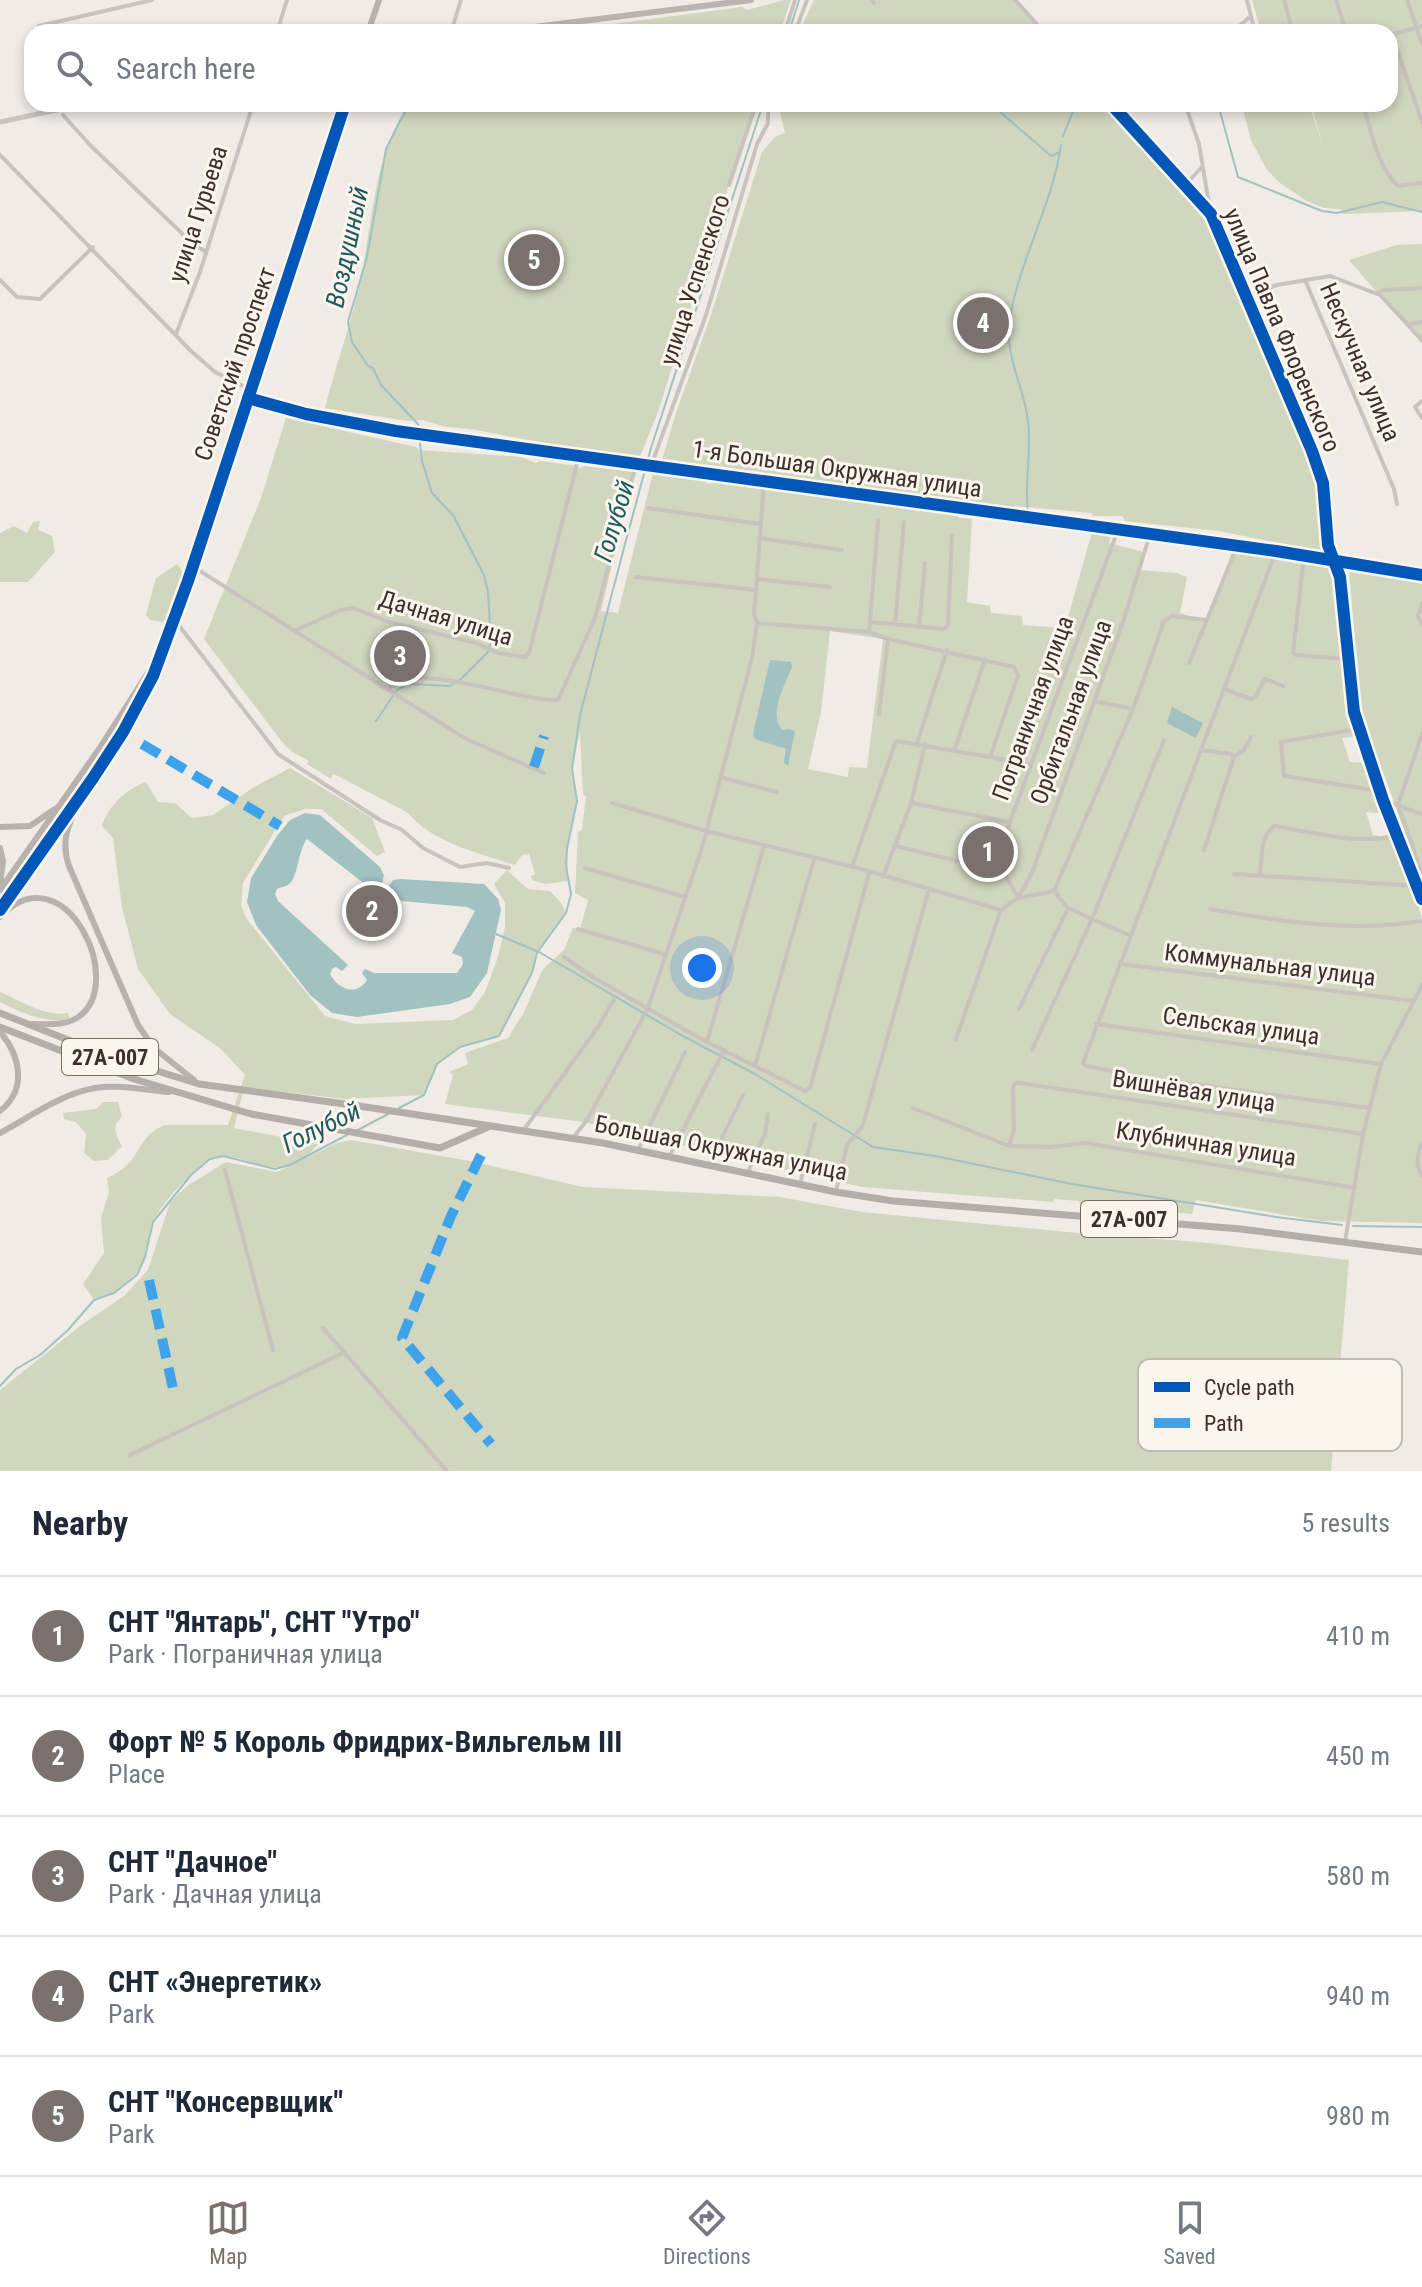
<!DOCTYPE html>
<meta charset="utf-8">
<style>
:root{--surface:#fff;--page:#f2f2f3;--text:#1f2937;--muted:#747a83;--line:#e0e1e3;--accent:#7a716c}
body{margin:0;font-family:"Roboto Condensed",sans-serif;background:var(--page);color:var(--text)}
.you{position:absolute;left:702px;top:968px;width:28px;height:28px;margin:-20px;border:6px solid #fff;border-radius:50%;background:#1a73e8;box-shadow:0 0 0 12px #1a73e833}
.badge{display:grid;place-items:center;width:52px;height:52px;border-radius:50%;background:var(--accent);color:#fff;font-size:26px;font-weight:700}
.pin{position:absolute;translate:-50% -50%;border:4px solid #fff;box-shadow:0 2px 8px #0006}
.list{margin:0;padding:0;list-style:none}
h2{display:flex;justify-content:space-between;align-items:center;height:104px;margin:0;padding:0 32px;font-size:34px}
h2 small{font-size:26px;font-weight:400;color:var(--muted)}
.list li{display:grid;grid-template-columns:52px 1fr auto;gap:24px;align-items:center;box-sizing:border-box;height:120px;padding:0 32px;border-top:2px solid var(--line)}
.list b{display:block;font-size:30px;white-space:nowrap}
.list p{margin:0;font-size:26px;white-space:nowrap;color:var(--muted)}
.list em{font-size:26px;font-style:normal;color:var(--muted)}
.icon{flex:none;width:44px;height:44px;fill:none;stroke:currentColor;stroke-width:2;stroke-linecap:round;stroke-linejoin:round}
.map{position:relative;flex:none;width:1422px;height:1471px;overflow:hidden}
.search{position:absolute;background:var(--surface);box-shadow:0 4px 12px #0003;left:24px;right:24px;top:24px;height:88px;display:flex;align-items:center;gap:20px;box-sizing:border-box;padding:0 28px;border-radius:24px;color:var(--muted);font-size:30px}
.sheet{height:704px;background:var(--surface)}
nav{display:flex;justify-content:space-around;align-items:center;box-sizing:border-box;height:112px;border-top:2px solid var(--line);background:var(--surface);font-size:22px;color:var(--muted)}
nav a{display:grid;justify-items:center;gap:4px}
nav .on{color:var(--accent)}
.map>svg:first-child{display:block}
</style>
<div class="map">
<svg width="1422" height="1471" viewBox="0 0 1422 1471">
<rect width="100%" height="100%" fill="#f0ebe5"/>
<path fill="#d1d6bf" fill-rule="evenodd" d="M785 0H791L780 32H551L742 7 747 10Z
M814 0H1015L1045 32H799Z
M1252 0H1422V211L1343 214 1341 209 1324 208 1307 201 1280 183 1267 170 1251 140 1243 110 1246 104H1309L1322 143 1311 104H1390V32H1261Z
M409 104H754L658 412 639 459 603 451 565 447 476 430 442 426 423 420 407 421 325 408C335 368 349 329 359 288 372 230 373 153 409 104Z
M778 104H1111L1211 217 1319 466 1325 493 1323 552 1219 531 1125 521 1122 516H1093L1092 513 1015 506 1012 510 968 504 966 500 961 504 829 485 821 481 662 460 675 416 711 315 762 152 776 136 785 133Z
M1422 244V344L1349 260 1397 245Z
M286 418 416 447 419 450 521 457 536 463 540 461 577 466 580 468 585 466 634 472 601 611 618 613 653 473 700 479 706 480 707 484 725 482 958 514 959 518 972 519 967 602 990 606 991 613 1022 616 1023 625 1065 628 1092 532 1111 536 1109 543 1144 552 1140 570 1177 573 1187 577 1180 613 1208 622 1233 553C1266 548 1302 558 1336 565L1354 719 1359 736 1342 738 1350 762 1369 763 1380 813 1366 812 1373 835 1386 837 1392 834 1399 848 1422 918V1223L1321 1221 1196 1200 1192 1214 1080 1204 1079 1201 1055 1199 1053 1202 862 1187 738 1159 735 1161 665 1140 663 1143 584 1122 445 1104 453 1075 449 1072 468 1064 465 1053 508 1038 524 1012 543 969 564 950 573 928 580 929 588 900 575 893 578 832 582 830 586 796 583 795 580 731 572 769 577 801 567 849 568 881 545 884 532 880 531 876 535 874 529 854 522 855 515 865C481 854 431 842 408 813L338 776 333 774 331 779 307 764 309 761 292 752 282 742 204 639 261 498ZM830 631 883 639 867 768 849 767 848 777 808 769 821 712Z
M40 521 38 530 52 536 55 552 28 582H0V533L14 526 27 533 33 522Z
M177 564 184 573 170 614 163 622 150 620 146 615 156 578Z
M1349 570 1422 583V879L1361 712Z
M290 768 372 818 385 852 377 856 321 809H305L284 816 243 883 241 905 246 918 325 1016 355 1024 453 1020 472 1010 485 992 498 957 505 927V903L494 884 507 870 528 889 550 891 561 903 566 913 538 950 532 973 499 1036 460 1047 437 1064 424 1095 344 1099 244 1087 234 1128 318 1144C277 1195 242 1144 210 1159 195 1166 159 1207 152 1223 149 1232 148 1243 146 1253 140 1278 118 1293 94 1300L83 1284 104 1253 101 1218 109 1192 107 1178C112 1175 119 1172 124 1168 142 1152 141 1134 165 1125H228L245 1075 221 1049 170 1014 138 969 122 907 113 838 102 826C108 806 126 789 146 782L158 802 175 803 192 818 213 815 254 787Z
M0 992C21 1001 45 1017 68 1013L70 1019C46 1024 22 1013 0 1002Z
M103 1102H118L122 1117C111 1126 116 1135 122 1146L108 1160 94 1161 84 1153 86 1134 76 1122 64 1119 63 1113 96 1109Z
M351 1140 470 1161 583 1187 780 1197 862 1212 1088 1234 1199 1242 1349 1260 1331 1471H0V1390L80 1326 124 1296 148 1270 170 1202 187 1186 226 1162 277 1172 337 1143Z"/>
<path fill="#a1c2c1" d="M770 660 791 662 792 667C785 685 768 713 782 730L788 729 795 731 788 766 784 763 786 749 755 739 753 734Z
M1172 707 1203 723 1196 738 1167 723Z
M305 813 320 815 380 867 384 875 382 883 366 885 307 839C298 850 298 878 289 884 286 887 281 887 277 889L275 894 278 901 348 965 342 971 336 967 332 969 330 974C338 989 356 997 367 980L362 973 365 969 374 973H457L463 964 462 957 452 953 475 911 467 907 402 901 394 896 389 886 393 880 400 879 484 884 498 899 501 910 487 973 470 997 450 1004 357 1017 332 1013 310 995 256 925 247 902 251 878 277 836 290 820Z"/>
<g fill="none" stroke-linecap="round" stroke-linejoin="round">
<path stroke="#a1c2c1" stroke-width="2" d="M789 32 799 0
M937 104 957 111 975 104
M991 104 1051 156 1060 152 1061 145
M1218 104 1238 177 1322 211 1337 213 1382 202 1422 212
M1063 136 1076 104
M1028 513C1024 482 1032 451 1028 421 1023 381 1002 355 1011 312 1022 257 1050 207 1060 152
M376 721 397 690 408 684 450 686 462 678 488 652 491 641 488 592 484 575 453 515 432 493 422 461 418 424 381 385 373 368 368 366 352 342 348 322 367 257 386 149 409 104
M496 934 539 952 681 1035 755 1074 873 1147 935 1156 1072 1184 1276 1217 1342 1225
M539 950 566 913 571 894 566 866 567 849 577 801 572 769 580 715 625 544 651 448 763 104
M399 1108 424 1095 437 1064 460 1047 499 1036 532 973 537 953
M356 1131 390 1113
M1353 1226 1422 1227
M0 1386 16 1369 40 1355 68 1330 94 1300 114 1293 137 1275 145 1257 153 1222 191 1175 210 1159 223 1156 275 1169 290 1165 347 1135"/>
<path stroke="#c9c3be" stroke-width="4" d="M872 0 874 3
M1015 0 1044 32
M1247 0 1255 32
M1284 0 1293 32
M1336 0 1346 32
M1407 0 1422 43
M39 26 152 0
M277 32 287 0
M451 32 461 0
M785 32 795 0
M795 32 807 0
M1232 32 1251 16
M1390 35 1422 26
M1392 35 1422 122
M1111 104 1211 214 1312 451 1323 483 1328 545 1340 577 1354 712 1383 800 1422 899
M1185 104 1199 144 1210 210
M1363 104C1371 131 1377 166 1398 186L1422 183
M63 115 90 145 192 243 206 252
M0 155 191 351 215 372 251 390
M1186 184 1202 167
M729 185 754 110 759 104
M0 280 17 297 40 299 93 247
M1305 280 1394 489 1397 504
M1377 293 1384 290 1422 288
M1246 296 1277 285 1330 276 1380 295 1422 340
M1408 324 1422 322
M176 334 200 272 253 104
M1422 401 1415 407 1422 418
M651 466 706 315 757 144 768 123V104
M648 508 760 524
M759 538 842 550
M1276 551 1083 1063 1086 1066 1148 1078 1369 1108
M1304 556 1293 653 1296 655 1348 659
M192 566 466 739 544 773
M636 577 756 590
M758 579 830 587
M1422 603 1418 616 1422 625
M174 619 278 754 380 820 402 830 423 848 460 867 487 863 509 868
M870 622 878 521
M757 623 869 632 888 639 1014 667 1018 676 990 757 896 741 852 867
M895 624 904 522
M919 627 925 563
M296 630 341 610 353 608 389 622 476 643 498 653 525 657 529 653 579 456
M869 632 870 622 945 629 948 625 952 535
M1189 663 1207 620
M388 689C422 659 515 702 558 700L595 618 627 495 637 464
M1224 689 1251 699 1255 697 1265 679 1283 686
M1094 701 1133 709
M879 714 888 639
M1358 729 1281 742 1284 776 1380 791
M1422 734 1398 805 1422 874
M917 743 947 650
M1201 750 1231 754 1234 757
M954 751 985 659
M990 757 1031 765
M720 777 777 792
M1383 800 1422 814
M612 803 706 831 858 868 1001 910 1018 898 1054 891 1068 908
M911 803 925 744
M895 846 962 862
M1204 850 1234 757 1244 750 1251 737
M585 868 685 897
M1234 874 1417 886
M1260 874C1262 858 1260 837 1274 826 1313 832 1359 846 1397 835
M883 877 911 803 1010 822
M1054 891 1133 709 1164 621 1172 616 1207 620 1237 546
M1018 898 1000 866 998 854 1118 530
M1018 898 1032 873 1041 848 1123 622 1150 534
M1210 909C1278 921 1353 933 1422 921
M578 929 664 954
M1131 936 1092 919 1164 740
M564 957 591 976 701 1039 805 1091 810 1088 869 874
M1121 964 1414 1001
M1019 1009 1068 908 1092 919 1032 1050
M1096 1024 1381 1064
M956 1039 1001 910
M707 1042 764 846
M755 1066 814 859
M913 1108 1009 1146 1051 1147 1085 1143 1355 1188
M523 1131 598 1027 614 999
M573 1138 587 1120 648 1008 702 848 752 658 757 623 754 614 756 590 764 482
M1422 1143C1417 1156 1415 1164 1422 1176
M1009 1146 1014 1130 1013 1088 1015 1083H1020L1363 1134
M638 1150 685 1052
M669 1157 724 1050
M709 1165 743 1095
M225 1170 273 1350
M748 1172 765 1134 768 1114
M800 1184 815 1124
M836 1191 847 1145 863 1125 929 889
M1345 1242 1363 1134 1381 1064 1422 985
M323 1328 447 1471
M130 1455 345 1352"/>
<path stroke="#c9c3be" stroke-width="5" d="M0 122 85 104
M248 398 306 414 396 431 1276 551 1422 575"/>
<path stroke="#bab3ae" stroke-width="6" d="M494 32 751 0"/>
<path stroke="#b8b1ad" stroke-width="6" d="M368 32 379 0
M78 805C67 826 61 843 69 866L138 1025 154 1048 194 1080
M0 827 30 826 55 809
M0 848 3 861 0 884
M0 890 99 749 156 660
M0 910 93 778 123 732 153 676 188 581 345 104
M0 917C65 848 131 988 75 1019 62 1026 47 1024 32 1024
M0 1032C21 1056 27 1090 0 1111
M0 1133C30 1117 60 1094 95 1088 119 1084 145 1090 169 1092"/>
<path stroke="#b4aea8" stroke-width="7" d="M0 1013 106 1055 199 1084 359 1106 603 1143 836 1192 893 1201 1241 1229 1422 1252
M0 1027 134 1079 251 1114 440 1148 488 1127"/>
<path stroke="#3fa3eb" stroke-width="10" stroke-dasharray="20 10" stroke-linecap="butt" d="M142 744 280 826
M534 767 544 736
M481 1155 451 1216 402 1338 491 1444
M149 1280 174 1393"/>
<defs>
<path id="cycleway" d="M1111 104 1211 214 1312 451 1323 483 1328 545 1340 577 1354 712 1383 800 1422 899
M248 398 306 414 396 431 1276 551 1422 575
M0 910 93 778 123 732 153 676 188 581 345 104"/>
</defs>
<use href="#cycleway" stroke="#fbf5ee" stroke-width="17"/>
<use href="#cycleway" stroke="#0057b8" stroke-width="12"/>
</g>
<g text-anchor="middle" stroke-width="6" stroke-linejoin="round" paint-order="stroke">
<g fill="#fbf5ee" stroke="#756b66" stroke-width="2">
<rect x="62" y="1039" width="96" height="36" rx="6"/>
<rect x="1081" y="1201" width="96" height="36" rx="6"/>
</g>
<g font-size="22" font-weight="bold" fill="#3b302b">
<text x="110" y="1065">27А-007</text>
<text x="1129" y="1227">27А-007</text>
</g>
<g font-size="24" fill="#3b302b" stroke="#fbf5ee">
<text transform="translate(198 214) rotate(-72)" y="8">улица Гурьева</text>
<text transform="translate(695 280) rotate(-72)" y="8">улица Успенского</text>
<text transform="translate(1282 330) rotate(67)" y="8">улица Павла Флоренского</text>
<text transform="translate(1360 362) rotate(67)" y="8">Нескучная улица</text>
<text transform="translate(235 364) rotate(-71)" y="8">Советский проспект</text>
<text transform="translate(837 469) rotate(8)" y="8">1-я Большая Окружная улица</text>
<text transform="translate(446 618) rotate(17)" y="8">Дачная улица</text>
<text transform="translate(1033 708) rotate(-70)" y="8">Пограничная улица</text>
<text transform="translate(1071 712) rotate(-70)" y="8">Орбитальная улица</text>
<text transform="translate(1270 965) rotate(7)" y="8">Коммунальная улица</text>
<text transform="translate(1241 1026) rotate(8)" y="8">Сельская улица</text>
<text transform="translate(1194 1091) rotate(9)" y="8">Вишнёвая улица</text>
<text transform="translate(1206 1144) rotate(9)" y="8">Клубничная улица</text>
<text transform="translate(721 1148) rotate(11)" y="8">Большая Окружная улица</text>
</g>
<g font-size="26" font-style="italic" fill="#1f5a5e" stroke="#fbf5ee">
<text transform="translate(347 247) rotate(-78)" y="9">Воздушный</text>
<text transform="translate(614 521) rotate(-73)" y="9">Голубой</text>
<text transform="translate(321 1127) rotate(-26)" y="9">Голубой</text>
</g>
</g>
<rect x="1138" y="1359" width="264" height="92" rx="12" fill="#fbf5ee" stroke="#c1bab4" stroke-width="2"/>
<rect x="1154" y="1382" width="36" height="10" fill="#0057b8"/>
<rect x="1154" y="1418" width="36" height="10" fill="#3fa3eb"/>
<g font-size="22" fill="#3b302b">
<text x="1204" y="1395">Cycle path</text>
<text x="1204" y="1431">Path</text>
</g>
</svg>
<div class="you"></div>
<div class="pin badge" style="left:988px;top:852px">1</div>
<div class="pin badge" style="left:372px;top:911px">2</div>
<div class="pin badge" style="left:400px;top:656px">3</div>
<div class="pin badge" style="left:983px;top:323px">4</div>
<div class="pin badge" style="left:534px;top:260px">5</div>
<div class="search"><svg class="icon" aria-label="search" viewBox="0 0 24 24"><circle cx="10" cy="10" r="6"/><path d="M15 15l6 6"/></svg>Search here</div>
</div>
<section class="sheet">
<h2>Nearby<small>5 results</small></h2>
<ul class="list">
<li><span class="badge">1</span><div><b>СНТ &quot;Янтарь&quot;, СНТ &quot;Утро&quot;</b><p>Park · Пограничная улица</p></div><em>410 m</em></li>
<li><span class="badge">2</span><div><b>Форт № 5 Король Фридрих-Вильгельм III</b><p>Place</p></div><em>450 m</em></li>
<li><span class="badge">3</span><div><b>СНТ &quot;Дачное&quot;</b><p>Park · Дачная улица</p></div><em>580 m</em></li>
<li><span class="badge">4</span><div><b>СНТ «Энергетик»</b><p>Park</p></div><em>940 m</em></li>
<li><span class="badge">5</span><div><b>СНТ &quot;Консервщик&quot;</b><p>Park</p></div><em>980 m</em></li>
</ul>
</section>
<nav>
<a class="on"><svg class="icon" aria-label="map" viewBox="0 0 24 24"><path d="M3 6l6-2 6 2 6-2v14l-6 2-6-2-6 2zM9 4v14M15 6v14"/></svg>Map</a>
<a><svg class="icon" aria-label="directions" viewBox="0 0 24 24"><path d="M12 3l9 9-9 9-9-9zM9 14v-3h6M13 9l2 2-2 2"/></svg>Directions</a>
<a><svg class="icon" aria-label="saved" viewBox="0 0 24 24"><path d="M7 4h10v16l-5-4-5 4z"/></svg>Saved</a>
</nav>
